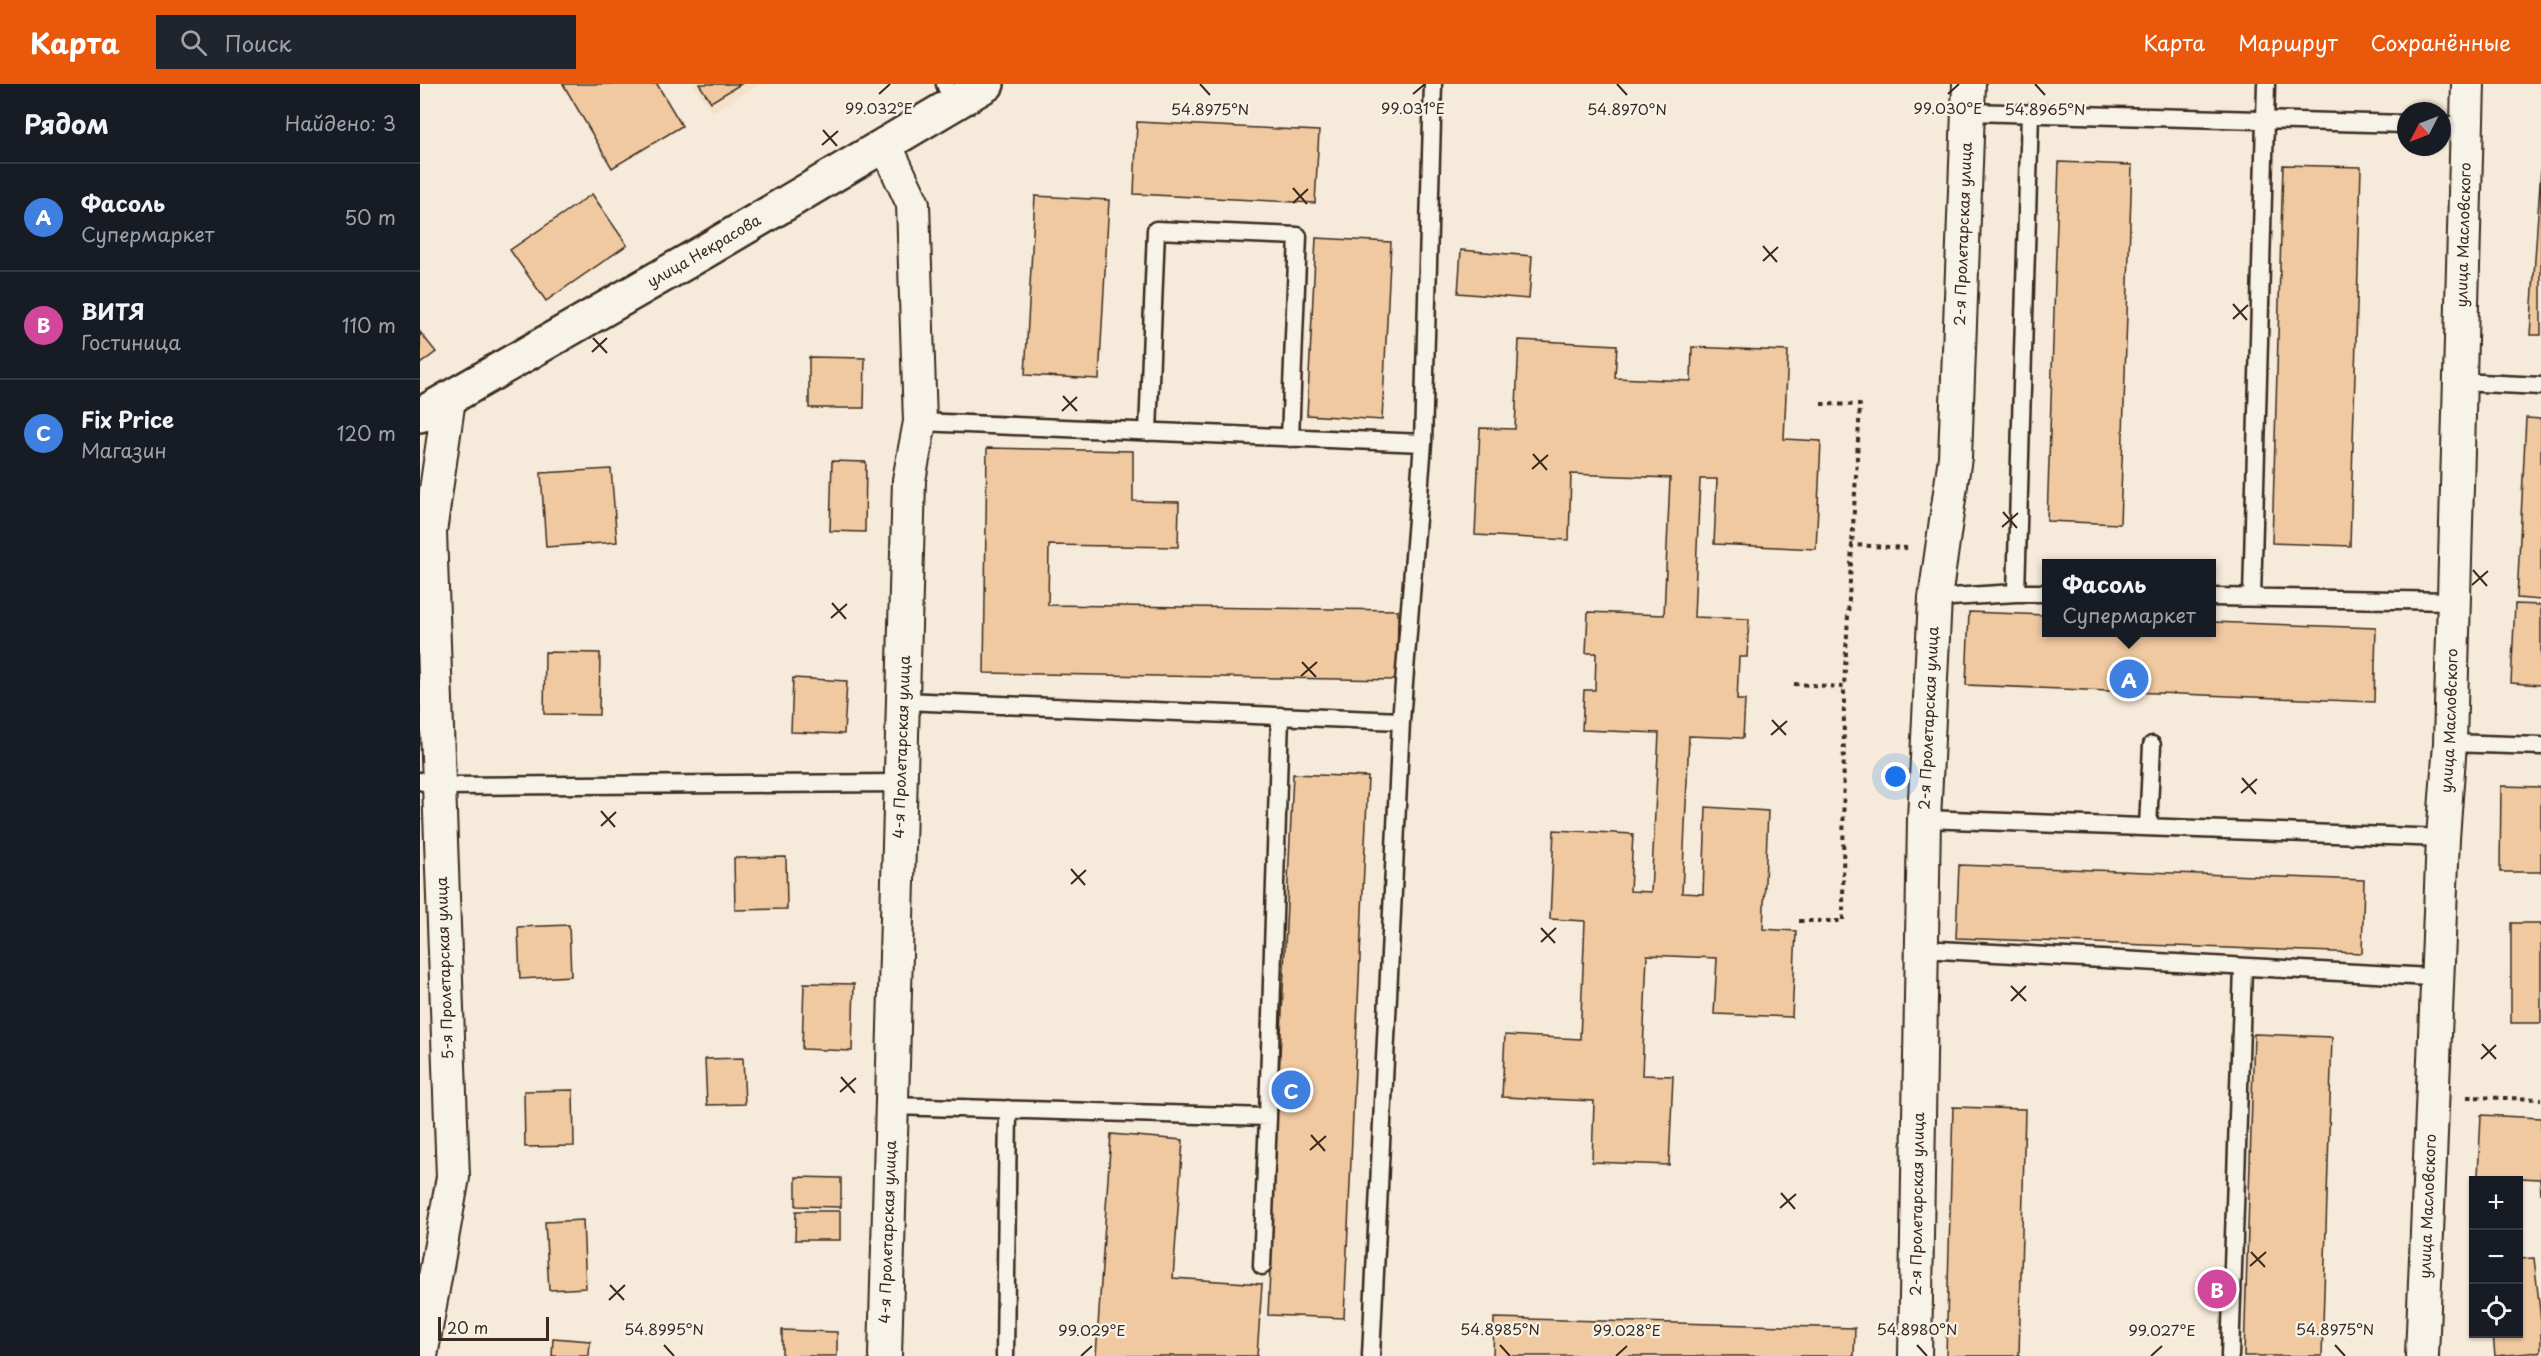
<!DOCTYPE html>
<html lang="ru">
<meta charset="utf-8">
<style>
:root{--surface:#171b24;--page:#20242c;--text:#f1f3f6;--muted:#9ea1a6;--line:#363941;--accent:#ea580c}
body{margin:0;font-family:"Playpen Sans",sans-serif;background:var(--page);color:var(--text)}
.controls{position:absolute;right:18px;bottom:18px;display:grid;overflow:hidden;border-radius:0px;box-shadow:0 2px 4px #0004}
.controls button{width:54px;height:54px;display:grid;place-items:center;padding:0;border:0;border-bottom:2px solid var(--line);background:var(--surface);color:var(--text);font:30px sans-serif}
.compass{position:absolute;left:1977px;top:18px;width:54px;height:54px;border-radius:50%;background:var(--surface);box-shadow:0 2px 4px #0004;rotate:228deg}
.scale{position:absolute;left:18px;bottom:15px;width:111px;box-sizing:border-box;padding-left:6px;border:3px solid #3b2a1e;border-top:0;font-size:16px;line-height:21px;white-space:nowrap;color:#3b2a1e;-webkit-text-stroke:4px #f7f3e8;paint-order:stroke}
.you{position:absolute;left:1476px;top:693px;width:21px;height:21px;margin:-15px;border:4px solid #fff;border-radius:50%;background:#1a73e8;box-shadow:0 0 0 9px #1a73e833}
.badge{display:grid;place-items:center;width:39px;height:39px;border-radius:50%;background:var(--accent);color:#fff;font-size:20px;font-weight:700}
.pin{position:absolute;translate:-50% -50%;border:3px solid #fff;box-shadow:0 2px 6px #0006}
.popup{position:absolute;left:1622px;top:475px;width:174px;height:78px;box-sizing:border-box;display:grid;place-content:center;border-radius:0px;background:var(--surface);filter:drop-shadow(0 2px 4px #0005);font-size:20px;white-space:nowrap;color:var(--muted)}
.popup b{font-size:22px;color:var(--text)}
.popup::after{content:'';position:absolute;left:50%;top:100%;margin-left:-12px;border:12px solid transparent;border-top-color:var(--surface)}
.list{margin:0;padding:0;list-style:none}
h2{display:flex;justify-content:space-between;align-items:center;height:78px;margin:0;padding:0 24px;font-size:26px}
h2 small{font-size:20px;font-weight:400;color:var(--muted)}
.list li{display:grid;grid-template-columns:39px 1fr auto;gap:18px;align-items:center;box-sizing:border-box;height:108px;padding:0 24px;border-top:2px solid var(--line)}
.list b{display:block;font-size:22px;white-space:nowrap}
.list p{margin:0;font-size:20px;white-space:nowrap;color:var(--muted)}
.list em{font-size:20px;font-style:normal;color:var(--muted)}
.icon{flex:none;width:33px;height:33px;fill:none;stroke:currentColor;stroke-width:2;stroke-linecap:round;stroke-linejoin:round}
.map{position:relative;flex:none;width:2121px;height:1272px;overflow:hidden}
header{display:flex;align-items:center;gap:36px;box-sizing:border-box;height:84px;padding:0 30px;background:var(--accent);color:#fff}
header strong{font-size:28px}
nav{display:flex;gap:33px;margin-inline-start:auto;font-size:21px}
.search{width:420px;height:54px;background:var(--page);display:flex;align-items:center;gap:15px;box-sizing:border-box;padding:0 21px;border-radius:0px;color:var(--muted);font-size:22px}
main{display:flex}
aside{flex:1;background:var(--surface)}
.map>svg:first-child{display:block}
</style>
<header>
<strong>Карта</strong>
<div class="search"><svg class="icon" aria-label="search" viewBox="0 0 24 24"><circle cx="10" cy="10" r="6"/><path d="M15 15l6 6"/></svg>Поиск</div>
<nav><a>Карта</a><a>Маршрут</a><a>Сохранённые</a></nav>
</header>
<main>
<aside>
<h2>Рядом<small>Найдено: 3</small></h2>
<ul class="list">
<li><span class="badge" style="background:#3f7fe0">A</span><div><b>Фасоль</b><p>Супермаркет</p></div><em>50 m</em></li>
<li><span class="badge" style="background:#d1479c">B</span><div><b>ВИТЯ</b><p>Гостиница</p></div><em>110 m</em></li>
<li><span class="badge" style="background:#3f7fe0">C</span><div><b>Fix Price</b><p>Магазин</p></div><em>120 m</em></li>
</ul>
</aside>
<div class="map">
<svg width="2121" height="1272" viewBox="0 0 2121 1272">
<rect width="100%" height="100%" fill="#f6ebda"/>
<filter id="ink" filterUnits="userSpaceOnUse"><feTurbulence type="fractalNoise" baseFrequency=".0167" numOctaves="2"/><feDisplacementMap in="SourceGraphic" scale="12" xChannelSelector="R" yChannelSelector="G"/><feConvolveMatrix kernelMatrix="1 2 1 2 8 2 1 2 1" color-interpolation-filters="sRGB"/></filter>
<g filter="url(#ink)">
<path fill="#f4e1c9" d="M273 0H340L292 29Z"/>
<path fill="#f0c9a0" stroke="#3b2a1e" stroke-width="1.5" d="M143 0H237L262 42 192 84Z
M279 0H321L291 18Z
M717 38 899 47 895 119 714 110Z
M1639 78 1712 81 1700 440 1627 437Z
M1863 81 1941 83 1930 462 1852 459Z
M2121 84V251H2110Z
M172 110 207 161 126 217 90 166Z
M615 112 689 116 679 295 605 291Z
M896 154 971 158 962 336 887 331Z
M1041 166 1112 172 1109 215 1038 209Z
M0 248 16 268 0 280Z
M1099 256 1197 261 1195 294 1271 297 1272 263 1368 267 1364 355 1401 357 1396 465 1294 460 1297 395H1280L1274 533 1329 535 1327 573H1319L1317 616H1325L1323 654 1269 652 1262 809 1283 810 1286 723 1348 727 1343 845 1376 847 1372 933 1294 930 1297 874 1227 871 1222 991 1253 992 1249 1081 1172 1078 1174 1017 1082 1013 1085 951 1160 955 1165 837 1130 835 1134 746 1213 750 1210 807 1231 808 1239 649 1162 646 1164 606H1175L1176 569H1166L1168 528 1244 531 1250 394 1151 390 1149 456 1055 451 1060 344 1095 345Z
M389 273 445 274 444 324H389Z
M2106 334 2121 335V516L2097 514Z
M567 364 713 367V417L759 418 758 463 629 461 628 521 978 526 977 596 564 589Z
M412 377 446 378 445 448 410 447Z
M191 385 197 458 126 463 121 389Z
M2095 520 2121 521V601L2091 599Z
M1549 528 1626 531V548H1792V538L1956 544 1954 618 1546 601Z
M125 568 180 569 179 631 124 630Z
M373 594 427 597 424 650 371 648Z
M873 690 948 693 924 1234 848 1231Z
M2081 702 2121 703V788H2080Z
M366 773 367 825 315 826 314 774Z
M1539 781 1944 796 1942 869 1536 854Z
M2091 839H2121V939H2091Z
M149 841 151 892 100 895 98 843Z
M384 899 434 900 432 967 382 965Z
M1834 950 1912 953 1902 1272H1824Z
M323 974 325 1020 287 1021 285 975Z
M153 1006 154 1062 105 1063 104 1007Z
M1533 1023 1605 1025 1599 1272H1526Z
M2061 1031 2121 1034V1110L2120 1095 2058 1092Z
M691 1050 763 1056 753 1194 842 1200 837 1272H676Z
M376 1093 421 1094V1123L376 1122Z
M376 1127H420V1156H375Z
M163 1136 166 1204 129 1206 125 1138Z
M2114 1174 2121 1237V1268L2075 1272 2073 1250H2098V1175Z
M1074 1234 1435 1244 1434 1272H1073Z
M362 1246 417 1248V1272H362Z
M133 1254 170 1257 169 1272H132Z"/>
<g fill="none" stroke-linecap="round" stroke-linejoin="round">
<defs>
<path id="service" d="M525 0 533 20
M1549 28 1986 40
M2022 41H2046
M2040 298 2121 302
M500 338 1003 359
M728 348 736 146 878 152 870 354
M1596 509 1610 29
M1792 513 2034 517
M1832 513 1846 0
M1515 514 1596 509H1626
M483 617 981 637
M2030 659 2121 662
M0 697 19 702 481 699
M1504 735 2023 754
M1728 743 1732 661
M1501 865 2010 893
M472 1022 848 1033 860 632
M842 1182 848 1033
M585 1272 588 1025
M951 1272 981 637 1003 359 1013 0
M1810 1272 1823 884"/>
<g id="minor">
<path d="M465 60 493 120 500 338 489 396 465 1272"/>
<path d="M1 1272 33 1093 10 448 29 315"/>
<path id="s1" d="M1495 1272 1504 735 1515 514 1535 373 1549 0"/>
<path id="s2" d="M2002 1272 2023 754 2030 659 2048 0"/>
</g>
<g id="tertiary">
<path id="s3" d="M0 331 287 166 567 0"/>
</g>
</defs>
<use href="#service" stroke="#3b2a1e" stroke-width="21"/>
<use href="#minor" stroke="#3b2a1e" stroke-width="36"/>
<use href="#tertiary" stroke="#3b2a1e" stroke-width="38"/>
<path stroke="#3b2a1e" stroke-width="4" stroke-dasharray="4.5 4.5" stroke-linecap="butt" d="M1401 320 1440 321 1432 461
M1374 600 1424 603 1432 461 1489 464
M1379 837H1423L1424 603
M2047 1013 2121 1015"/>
<use href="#service" stroke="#f7f3e8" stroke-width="16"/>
<use href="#minor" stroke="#f7f3e8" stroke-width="32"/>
<use href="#tertiary" stroke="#f7f3e8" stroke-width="33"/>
</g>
</g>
<path fill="none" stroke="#3b2a1e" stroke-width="2" d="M780 0 790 11M1197 0 1207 11M1615 0 1625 11M459 10 470 0M993 10 1005 0M1528 10 1539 0M403 46 417 62M402 61 418 47M873 104 887 120M873 119 888 105M1343 162 1357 178M1343 177 1358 163M1813 220 1827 236M1813 235 1828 221M173 254 187 269M172 268 187 254M643 312 657 327M642 327 657 313M1113 370 1127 386M1112 385 1128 371M1583 428 1597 444M1582 443 1598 429M2053 486 2067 502M2052 501 2068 487M412 519 426 535M411 534 427 520M882 578 896 593M881 592 897 578M1352 636 1366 651M1351 651 1367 637M1822 694 1836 710M1821 709 1837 695M181 727 195 743M181 742 196 728M651 785 665 801M651 800 666 786M1121 844 1135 859M1121 858 1136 844M1591 902 1606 917M1591 917 1606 902M2062 960 2076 975M2061 975 2076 961M421 993 435 1009M420 1008 436 994M891 1051 905 1067M890 1066 906 1052M1361 1109 1375 1125M1360 1124 1376 1110M1831 1168 1845 1183M1830 1182 1846 1168M190 1201 204 1216M189 1216 205 1201M244 1261 254 1272M1080 1261 1090 1272M1497 1261 1507 1272M1915 1261 1925 1272M661 1272 672 1262M1196 1272 1207 1262M1731 1272 1742 1262"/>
<g text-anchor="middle" stroke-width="4.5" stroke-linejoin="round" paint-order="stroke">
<g font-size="15" fill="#3b2a1e" stroke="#f7f3e8">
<text dy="5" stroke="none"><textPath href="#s2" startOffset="1122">улица Масловского</textPath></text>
<text dy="5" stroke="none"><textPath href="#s1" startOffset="1124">2-я Пролетарская улица</textPath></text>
<text dy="5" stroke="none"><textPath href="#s3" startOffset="328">улица Некрасова</textPath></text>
<text dy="5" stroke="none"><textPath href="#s1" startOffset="638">2-я Пролетарская улица</textPath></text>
<text dy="5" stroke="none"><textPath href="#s2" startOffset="636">улица Масловского</textPath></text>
<text transform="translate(482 663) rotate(-88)" y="5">4-я Пролетарская улица</text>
<text transform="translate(25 884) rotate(-92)" y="5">5-я Пролетарская улица</text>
<text dy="5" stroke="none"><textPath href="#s1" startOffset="152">2-я Пролетарская улица</textPath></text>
<text dy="5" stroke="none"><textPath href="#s2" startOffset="150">улица Масловского</textPath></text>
<text transform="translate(468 1148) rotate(-88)" y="5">4-я Пролетарская улица</text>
</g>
</g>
<g font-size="15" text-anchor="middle" fill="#3b2a1e" stroke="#f7f3e8" stroke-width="4.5" stroke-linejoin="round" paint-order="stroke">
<text x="459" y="30">99.032°E</text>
<text x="993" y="30">99.031°E</text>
<text x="1528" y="30">99.030°E</text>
<text x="1625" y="31">54.8965°N</text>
<text x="790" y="31">54.8975°N</text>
<text x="1207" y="31">54.8970°N</text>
<text x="244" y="1251">54.8995°N</text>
<text x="1080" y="1251">54.8985°N</text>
<text x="1497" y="1251">54.8980°N</text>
<text x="1915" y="1251">54.8975°N</text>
<text x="672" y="1252">99.029°E</text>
<text x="1207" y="1252">99.028°E</text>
<text x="1742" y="1252">99.027°E</text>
</g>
</svg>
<div class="controls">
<button>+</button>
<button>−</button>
<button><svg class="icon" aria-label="locate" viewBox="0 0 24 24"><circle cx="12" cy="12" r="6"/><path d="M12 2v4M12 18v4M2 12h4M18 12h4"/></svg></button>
</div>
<svg class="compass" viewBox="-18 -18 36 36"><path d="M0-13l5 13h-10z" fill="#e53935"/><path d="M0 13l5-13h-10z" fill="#9ea1a6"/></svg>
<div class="scale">20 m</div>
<div class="you"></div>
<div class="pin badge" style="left:1709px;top:595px;background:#3f7fe0">A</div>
<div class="popup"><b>Фасоль</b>Супермаркет</div>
<div class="pin badge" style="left:1797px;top:1205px;background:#d1479c">B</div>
<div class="pin badge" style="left:871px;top:1006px;background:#3f7fe0">C</div>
</div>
</main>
